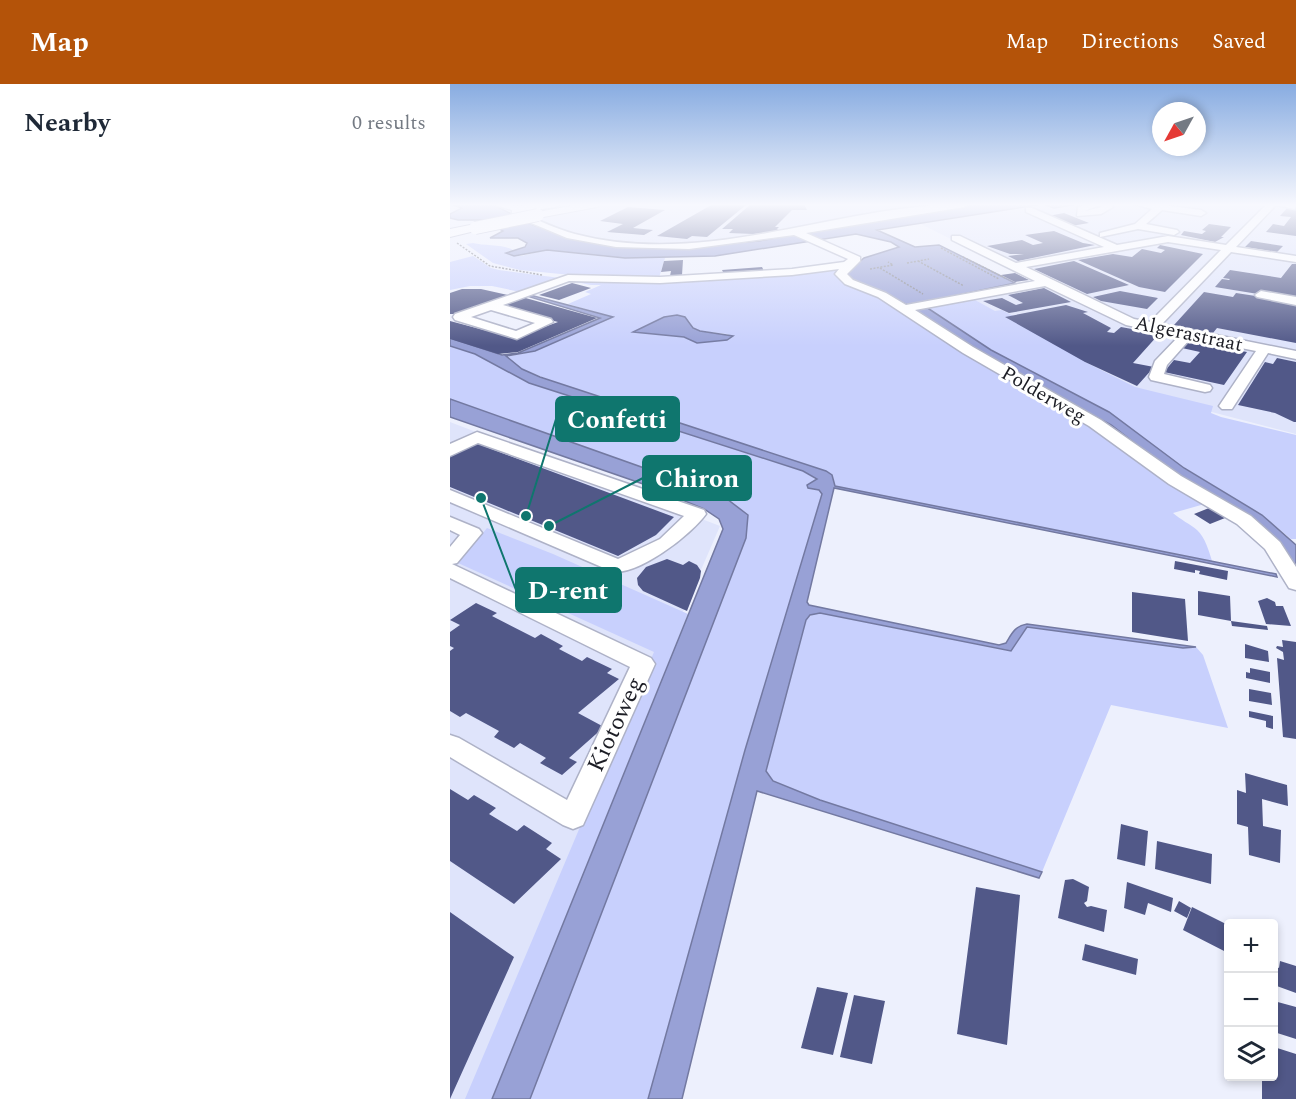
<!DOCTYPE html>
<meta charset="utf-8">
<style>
:root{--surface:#fff;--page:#f2f2f3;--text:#1f2937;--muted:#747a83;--line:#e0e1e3;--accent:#b45309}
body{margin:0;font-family:Spectral,serif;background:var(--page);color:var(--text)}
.controls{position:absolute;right:18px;bottom:18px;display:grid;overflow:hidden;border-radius:6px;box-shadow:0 3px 9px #0003}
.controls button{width:54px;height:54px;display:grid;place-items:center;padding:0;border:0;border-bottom:2px solid var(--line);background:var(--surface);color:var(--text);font:30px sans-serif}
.compass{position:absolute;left:702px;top:18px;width:54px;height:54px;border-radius:50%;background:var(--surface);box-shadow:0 3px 9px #0003;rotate:230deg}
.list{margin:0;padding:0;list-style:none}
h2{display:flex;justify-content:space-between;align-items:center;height:78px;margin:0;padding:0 24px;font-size:26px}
h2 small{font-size:20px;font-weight:400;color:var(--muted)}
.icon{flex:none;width:33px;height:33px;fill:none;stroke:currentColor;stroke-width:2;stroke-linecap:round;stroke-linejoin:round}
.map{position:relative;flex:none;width:846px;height:1015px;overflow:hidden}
header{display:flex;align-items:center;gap:36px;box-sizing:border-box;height:84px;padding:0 30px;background:var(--accent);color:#fff}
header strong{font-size:28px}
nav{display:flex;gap:33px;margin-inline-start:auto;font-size:21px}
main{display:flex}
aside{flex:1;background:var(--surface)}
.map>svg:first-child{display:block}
</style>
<header>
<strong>Map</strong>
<nav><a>Map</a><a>Directions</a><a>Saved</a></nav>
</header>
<main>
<aside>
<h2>Nearby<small>0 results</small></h2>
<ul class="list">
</ul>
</aside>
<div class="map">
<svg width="846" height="1015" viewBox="0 0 846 1015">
<rect width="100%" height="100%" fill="#edf0fd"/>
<path fill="#dfe4fb" d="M32 120H846V350L670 304 510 217 590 200 457 133 278 164 206 167 115 157Z
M0 338 270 442 22 1015H0Z"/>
<path fill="#c8d0fd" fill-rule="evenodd" d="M23 159C34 162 54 160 63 166L59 167 71 172 97 166 158 173 215 174 209 194 121 191 70 186 43 179 16 160Z
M23 172 41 184 49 186 110 194 70 208 42 202H20L0 206V178Z
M390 181C380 200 406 203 419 207L599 314 758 419 723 429C731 436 740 440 747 446 755 453 759 467 762 477L385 402 376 387 112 301 72 285 55 273 85 267 162 233 118 220 141 210 135 208 151 201H141L116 196 205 197ZM227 231 239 237 243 244 250 247 277 250 283 253 247 259 234 253 184 248 214 233Z
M525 216 545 227 552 226 632 268 636 275 635 278 685 303 763 322 761 329 771 333 846 351V455H841L812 431 513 249 477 224Z
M0 262 25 270 79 299 353 387 367 396 357 401 360 405 369 406 372 410 295 666 198 1015H80L296 454 298 431 273 412 0 315Z
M37 444 103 470 238 530 42 1015H15L204 568 8 479Z
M365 528 560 567 576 543 733 564 746 563 753 571 778 644 661 621 592 788 370 716 323 697 316 687 356 536Z"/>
<path fill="#98a1d6" stroke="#7379a1" stroke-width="1.5" d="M0 120H42L83 141 132 157 156 161 229 163 309 157 442 132 524 120H628L604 124 593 120 427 146 465 163 489 161 565 199 470 219 541 266 659 328 734 384 812 431 846 461V483L746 402 716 383 661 341 551 282 462 228 458 221 397 193V188L414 174 449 163 441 158 406 150 265 172 175 174 97 166 64 172 56 169 75 163 77 159 68 154H40L53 147 35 136H8L0 134V130L12 124Z
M80 211 163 233 85 267 56 272 72 285 90 293 376 387 382 391 385 402 826 490 827 493 384 404 357 518 359 521 549 561 556 559C562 549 565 542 577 540L746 563 733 564 577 543 561 567 370 529 360 531 356 536 316 687 323 697 370 716 592 788 589 794 307 707 232 1015H198L295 666 372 410 369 406 358 404 357 401 367 395 353 387 79 299 25 270 0 262V254L52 271 68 269 150 234 77 212Z
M227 231 235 233 243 244 250 247 283 252 277 256 247 259 234 253 183 248 214 233Z
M0 315 273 412 298 431 296 454 80 1015H42L273 445 269 435 254 425 196 401 0 333Z"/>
<path fill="#515888" d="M263 120 296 121 257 153 242 152 237 155 207 152Z
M301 120H354L357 126H342L325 143H329L327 145 329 147 304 150 279 149 283 145H272Z
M178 123 215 126 183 144 203 146 194 151 157 148 173 140 150 137Z
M838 123 846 125V152L816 148 823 140 834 142 841 133 830 132Z
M614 129 639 139 621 142 598 132Z
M759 140 781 143 771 153H774L765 158 731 151 734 147 752 150 756 147 752 146Z
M604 147 633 159 645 161 568 177 558 172 574 170H560L537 162 572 156 583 161 593 159 575 151Z
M801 157 833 162 827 168 795 163Z
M710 161 753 170 715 208 689 203 628 176 663 170 682 173 692 165 711 169 715 166 707 164Z
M233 176 232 191 220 192 221 187 211 188 214 177Z
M624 177 679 201 637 210 584 185Z
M842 180H846V216L765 203 772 195 779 196 780 195 773 194 780 186 831 194Z
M312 183 314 187 274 190 272 186Z
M565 189 579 196 565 198 551 191Z
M122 199 141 204 109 216 89 211Z
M594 204 621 218 559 229 533 217 552 214 566 221 573 219 558 211Z
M12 205H31L62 212 8 230H0V209Z
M670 207 708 214 697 225 651 217 643 213Z
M754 208 783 213 786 209 846 218V259L767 244 763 249 724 241Z
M72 213 147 234 68 268 48 270 0 255V237L64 254 108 238 49 222Z
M616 221 638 228 633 229 661 244 657 248 664 249 671 243 709 250 683 279 704 283 687 302 635 278 555 233Z
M737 258 749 261 750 259 797 268 774 301 714 288 724 276 740 279 750 268 732 264Z
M827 274 846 278V338H844L825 329 788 321 815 278 823 280Z
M28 360 224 433 206 451 168 472 0 403V371Z
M759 424 775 434 760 440 744 430Z
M217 475 233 481 239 477 247 481 251 487 250 494 237 527 193 507 188 501 187 494 196 483Z
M725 477 778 487 777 496 749 490 750 487 745 486V489L724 485Z
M748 507 780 512 781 537 748 531Z
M682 508 735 515 738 557 682 548Z
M817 514 825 518 826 522H833L841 542 816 540 808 517Z
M26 519 47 529 42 532 85 554 91 550 113 562 109 565 132 577 137 573 162 585 157 589 169 595 128 629 154 643 119 674 127 678 112 691 90 679 96 674 70 659 64 664 44 653 49 647 16 629 10 633 0 627V567L4 564 0 562V548L10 541 0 536Z
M781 537 817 542 818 546 782 542Z
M832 556 846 558V655L833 653 827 574 834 576 833 568 826 564 827 562 833 563Z
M795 560 818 567 819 578 795 574Z
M800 584 820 588V599L796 594V588L800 589Z
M799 605 821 609 822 621 799 617Z
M799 627 823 632V645L816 643V637L799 633Z
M795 689 837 701 838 722 812 715 813 742 831 746 830 779 799 771 798 743 787 740V706L796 709Z
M0 705 18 716 24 711 46 724 39 730 67 747 74 741 102 759 96 765 111 775 64 820 0 777Z
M671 740 698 747 695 782 667 775Z
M707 757 762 770 761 800 705 785Z
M623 795 639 803 637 817 634 819 637 823 641 822 657 826 654 848 608 834 615 796Z
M677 798 723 814 721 828 698 819 695 831 674 824Z
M526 803 570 811 557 961 507 950Z
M729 817 741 824 737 834 724 827Z
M742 823 778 841V869L733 846Z
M0 828 64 873 0 1015Z
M635 860 688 875 686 891 632 876Z
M830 877 846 882V909L824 901V882L829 884Z
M367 903 398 909 383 971 351 964Z
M404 911 435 917 422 980 390 973Z
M824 917 846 923V955L824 948Z
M824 963 846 970V1015H812V993H824Z"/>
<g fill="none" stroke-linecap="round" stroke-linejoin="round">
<defs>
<path id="minor" d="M42 120 67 122 110 120 106 123 70 128C88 136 106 145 125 150 257 185 387 120 518 120L514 123 356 149 410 173V177L397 190 403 196 436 209 456 221 585 197 502 156V152H510L566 179 654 163 576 128V124H582L667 161 718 152 776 161 817 120H846L845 125 826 121 786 163 846 172V178L781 168 712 240 846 267V275L818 269 782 325H772L769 322 806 267 741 254 717 281 714 290 760 301 762 304 760 307 755 308 701 296 699 293 705 277 729 252 676 241 595 202 465 226 523 263 651 336 731 392 801 432 830 458 846 483V506L839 504 815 465 787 440 719 400 639 342 513 269 428 213 395 200 385 190 389 185 342 191 210 199 119 197 53 221 101 235 103 238 67 255 5 236 3 233 5 230 118 191 210 193 342 185 394 178 398 175 344 151 239 165 166 163 117 154 62 131V126ZM718 158 771 166 700 238 684 235 576 183ZM41 226 85 239 66 247 21 233Z
M638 120H659L663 123 651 130 627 132 628 123ZM650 121 652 123 635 127Z
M684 120H705L751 126 756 129 751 132 712 126 696 140 727 146 729 148 724 151 688 145 650 153V149L685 140 702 125Z
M811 207 846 213V221L807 213 805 211Z
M27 348 254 426 256 430C242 450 186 494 161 487L0 418V406L168 475 210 455 234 432 28 359 0 372V360Z
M0 433 29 445 32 449 7 479 2 480 201 574 205 580 133 741 123 745 113 741 0 673V651L9 654 117 716 180 583 0 494V463L10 451 0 446Z"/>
<path id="major" d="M131 120H152L147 123 88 134 82 131 88 128Z
M25 140 29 142V146L0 153V145Z"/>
</defs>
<use href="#minor" stroke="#aeb2c7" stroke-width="3"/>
<use href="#major" stroke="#aeb2c7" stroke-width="2"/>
<path stroke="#7f818c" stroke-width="1.5" stroke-dasharray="2 1.5" stroke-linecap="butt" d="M7 159 40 182 92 191
M491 164 549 195
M513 173 555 194
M468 177 514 202
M457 179 479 175
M430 184 473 210
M420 185 443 181 438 178"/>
<use href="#minor" fill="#fff" fill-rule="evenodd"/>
<use href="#major" fill="#fff" fill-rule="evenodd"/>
<defs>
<path id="major-bridge" d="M25 144 88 131"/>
</defs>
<use href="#major-bridge" stroke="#aeb2c7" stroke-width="14" stroke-linecap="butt"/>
<use href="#major-bridge" stroke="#fff" stroke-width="12"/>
</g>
<linearGradient id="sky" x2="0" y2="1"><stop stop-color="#88ace1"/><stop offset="0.46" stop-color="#f7f8fe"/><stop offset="1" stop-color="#f7f8fe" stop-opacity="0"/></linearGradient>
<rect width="846" height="262" fill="url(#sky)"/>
<g text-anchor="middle" stroke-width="6" stroke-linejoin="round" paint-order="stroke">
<g font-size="20" fill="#1c1d25" stroke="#fff">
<text transform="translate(739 249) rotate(12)" y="7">Algerastraat</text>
<text transform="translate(594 310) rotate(30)" y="7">Polderweg</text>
</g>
<g font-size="24" fill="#1c1d25" stroke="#fff">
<text transform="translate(165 640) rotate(-65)" y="8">Kiotoweg</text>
</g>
</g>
<path fill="none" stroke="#0f766e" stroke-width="2" d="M76 432L106 335M99 442L193 394M31 414L66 506"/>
<g fill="#0f766e" stroke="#fff" stroke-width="2">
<circle cx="76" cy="432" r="6"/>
<circle cx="99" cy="442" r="6"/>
<circle cx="31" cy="414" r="6"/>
</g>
<g fill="#0f766e" stroke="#0f766e" stroke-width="2">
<rect x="106" y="313" width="123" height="44" rx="6"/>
<rect x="193" y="372" width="108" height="44" rx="6"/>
<rect x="66" y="484" width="105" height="44" rx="6"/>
</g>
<g font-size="26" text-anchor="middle" font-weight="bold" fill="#fff">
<text x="167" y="344">Confetti</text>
<text x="247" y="403">Chiron</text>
<text x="118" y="515">D-rent</text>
</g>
</svg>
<div class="controls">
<button>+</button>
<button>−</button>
<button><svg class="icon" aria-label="layers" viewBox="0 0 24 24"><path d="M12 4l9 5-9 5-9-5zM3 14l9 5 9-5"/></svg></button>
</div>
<svg class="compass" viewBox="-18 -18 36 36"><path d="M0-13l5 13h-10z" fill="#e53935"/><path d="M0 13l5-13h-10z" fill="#747a83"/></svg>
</div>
</main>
